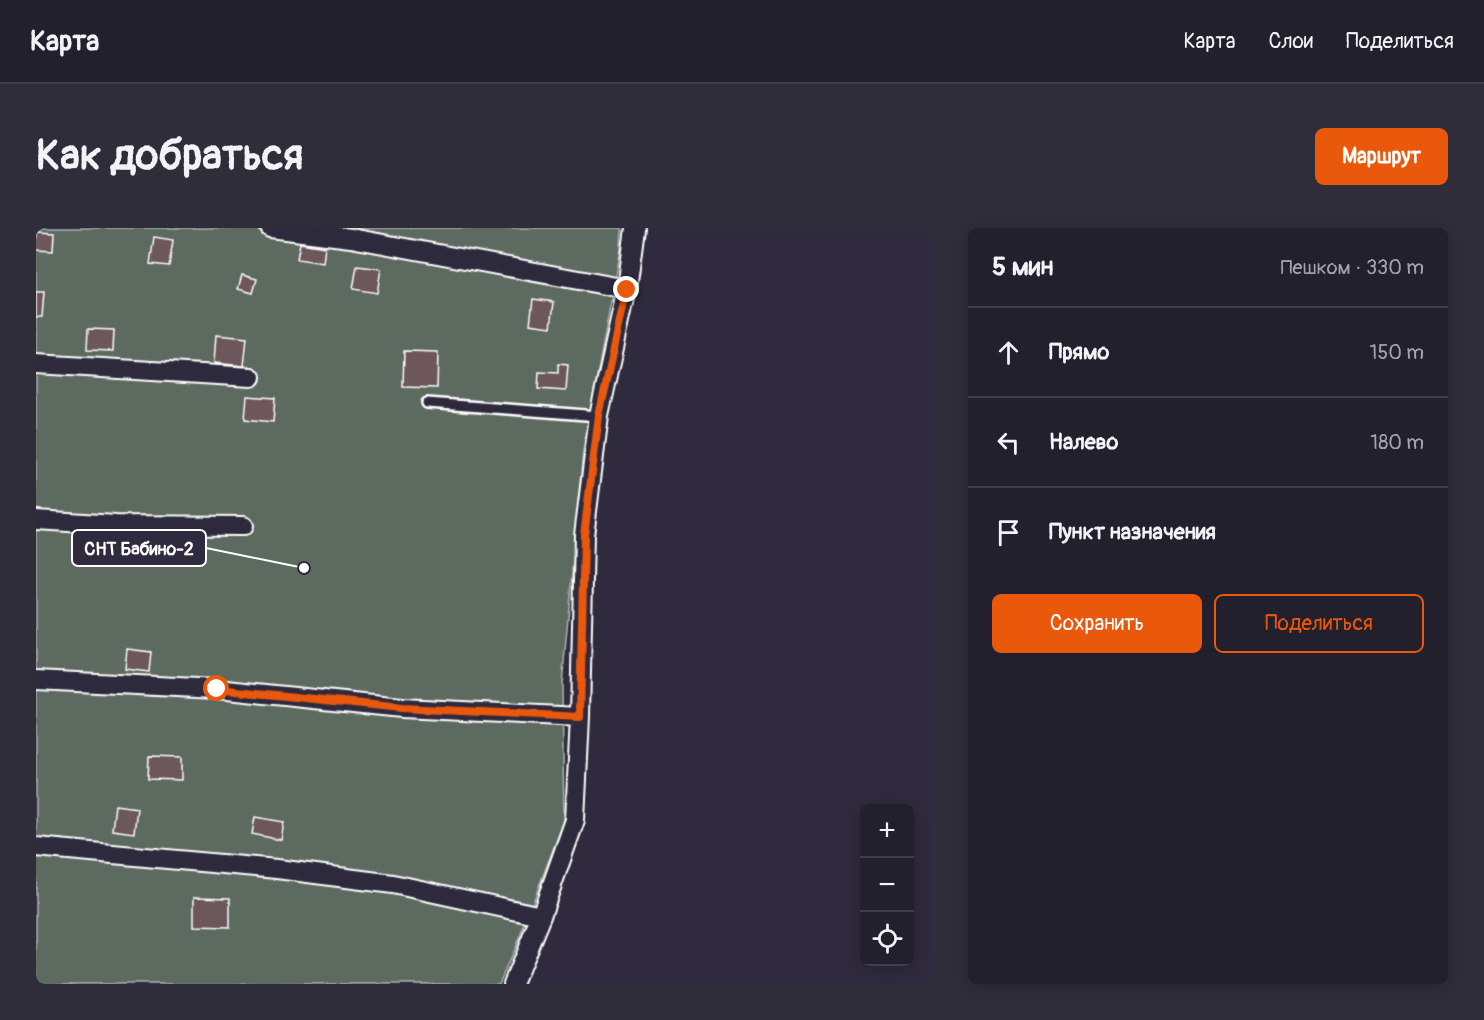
<!DOCTYPE html>
<html lang="ru">
<meta charset="utf-8">
<style>
:root{--surface:#23202e;--page:#2f2d3a;--text:#f1f3f6;--muted:#a3a3aa;--line:#403e4a;--accent:#ea580c}
body{margin:0;font-family:Pangolin,sans-serif;background:var(--page);color:var(--text)}
.controls{position:absolute;right:18px;bottom:18px;display:grid;overflow:hidden;border-radius:9px;box-shadow:0 3px 15px #0003}
.controls button{width:54px;height:54px;display:grid;place-items:center;padding:0;border:0;border-bottom:2px solid var(--line);background:var(--surface);color:var(--text);font:30px sans-serif}
.stop{position:absolute;width:18px;height:18px;margin:-14px;border:4px solid #ea580c;border-radius:50%;background:#fff}
.stop.end{background:#ea580c;border-color:#fff;box-shadow:0 2px 6px #0008}
.list{margin:0;padding:0;list-style:none}
h2{display:flex;justify-content:space-between;align-items:center;height:78px;margin:0;padding:0 24px;font-size:26px}
h2 small{font-size:20px;font-weight:400;color:var(--muted)}
.list li{display:grid;grid-template-columns:39px 1fr auto;gap:18px;align-items:center;box-sizing:border-box;height:90px;padding:0 24px;border-top:2px solid var(--line)}
.list b{display:block;font-size:22px;white-space:nowrap}
.list em{font-size:20px;font-style:normal;color:var(--muted)}
.actions{display:flex;gap:12px;padding:18px 24px}
.actions a{flex:1;padding:14px 0;border:2px solid var(--accent);border-radius:9px;text-align:center;font-size:21px;color:var(--accent)}
.actions .main{background:var(--accent);color:#fff}
.icon{flex:none;width:33px;height:33px;fill:none;stroke:currentColor;stroke-width:2;stroke-linecap:round;stroke-linejoin:round}
.map{position:relative;flex:none;width:896px;height:756px;overflow:hidden;border-radius:9px}
header{display:flex;align-items:center;gap:36px;box-sizing:border-box;height:84px;padding:0 30px;background:var(--surface);border-bottom:2px solid var(--line)}
header strong{font-size:28px}
nav{display:flex;gap:33px;margin-inline-start:auto;font-size:21px}
.intro{display:flex;align-items:center;justify-content:space-between;box-sizing:border-box;height:144px;padding:0 36px}
h1{margin:0;font-size:42px}
.button{padding:15px 27px;border-radius:9px;background:var(--accent);color:#fff;font-size:21px;font-weight:700}
main{display:flex;gap:36px;padding:0 36px}
aside{flex:1;background:var(--surface);border-radius:9px;box-shadow:0 3px 15px #0003}
.map>svg:first-child{display:block}
</style>
<header>
<strong>Карта</strong>
<nav><a>Карта</a><a>Слои</a><a>Поделиться</a></nav>
</header>
<div class="intro"><h1>Как добраться</h1><a class="button">Маршрут</a></div>
<main>
<div class="map">
<svg width="896" height="756" viewBox="0 0 896 756">
<rect width="100%" height="100%" fill="#2f2a3d"/>
<filter id="ink" filterUnits="userSpaceOnUse"><feTurbulence type="fractalNoise" baseFrequency=".0167" numOctaves="2"/><feDisplacementMap in="SourceGraphic" scale="12" xChannelSelector="R" yChannelSelector="G"/><feConvolveMatrix kernelMatrix="1 2 1 2 8 2 1 2 1" color-interpolation-filters="sRGB"/></filter>
<g filter="url(#ink)">
<path fill="#5d6b61" stroke="#aeb5b0" stroke-width="1.5" d="M0 0H586L585 21 547 223 526 456 528 593 484 708 463 756H0Z"/>
<path fill="#6d565c" stroke="#fff" stroke-width="1.5" d="M1 4 18 5 17 23 0 22Z
M118 9 137 12 133 38 114 36Z
M264 15 289 19 287 35 261 31Z
M321 38 345 41 341 65 317 61Z
M206 47 221 51 217 65 202 61Z
M0 64H8L6 89H0Z
M497 71 518 74 515 99 494 96Z
M52 101 78 102 77 123 51 122Z
M180 107 211 110 208 138 178 135Z
M368 123 402 124 401 160 367 159Z
M522 136 532 137 530 163 502 161 503 144 522 145Z
M211 168 239 170 237 194 209 191Z
M91 421 115 424 113 444 89 441Z
M113 528 146 529V552L112 551Z
M79 577 101 580 98 605 76 602Z
M219 589 248 594 245 612 216 606Z
M158 669 194 670V699L158 698Z"/>
<g fill="none" stroke-linecap="round" stroke-linejoin="round">
<defs>
<path id="service" d="M391 175 563 188"/>
<path id="minor" d="M234 0 315 10 591 61
M0 136 215 149
M0 292 80 297 207 298
M0 452 181 461 366 480 544 489
M0 619 241 641 357 656 505 688
M477 756 505 688 539 592 544 489 548 307 563 188 591 61 599 0"/>
</defs>
<use href="#service" stroke="#fff" stroke-width="14"/>
<use href="#minor" stroke="#fff" stroke-width="22"/>
<use href="#service" stroke="#2f2a3d" stroke-width="9"/>
<use href="#minor" stroke="#2f2a3d" stroke-width="18"/>
</g>
</g>
<g fill="none" stroke-linecap="round" stroke-linejoin="round" filter="url(#ink)">
<path stroke="#ea580c" stroke-width="8" d="M181 461 366 480 544 489 548 307 563 188 591 62"/>
</g>
<path fill="none" stroke="#fff" stroke-width="2" d="M268 340L170 320"/>
<circle fill="#fff" stroke="#2f2a3d" stroke-width="2" cx="268" cy="340" r="6"/>
<rect fill="#2f2a3d" stroke="#fff" stroke-width="2" x="36" y="302" width="134" height="36" rx="6"/>
<g font-size="18" text-anchor="middle" font-weight="bold" fill="#fff">
<text x="103" y="327">СНТ Бабино-2</text>
</g>
</svg>
<div class="controls">
<button>+</button>
<button>−</button>
<button><svg class="icon" aria-label="locate" viewBox="0 0 24 24"><circle cx="12" cy="12" r="6"/><path d="M12 2v4M12 18v4M2 12h4M18 12h4"/></svg></button>
</div>
<div class="stop" style="left:181px;top:461px"></div>
<div class="stop end" style="left:591px;top:62px"></div>
</div>
<aside>
<h2>5 мин<small>Пешком · 330 m</small></h2>
<ul class="list">
<li><svg class="icon" aria-label="ahead" viewBox="0 0 24 24"><path d="M12 20V5M6 11l6-6 6 6"/></svg><div><b>Прямо</b></div><em>150 m</em></li>
<li><svg class="icon" aria-label="left" viewBox="0 0 24 24"><path d="M17 20v-9H6M10 6l-5 5 5 5"/></svg><div><b>Налево</b></div><em>180 m</em></li>
<li><svg class="icon" aria-label="arrive" viewBox="0 0 24 24"><path d="M6 21V4h12l-3 4 3 4H6"/></svg><div><b>Пункт назначения</b></div></li>
</ul>
<div class="actions"><a class="main">Сохранить</a><a>Поделиться</a></div>
</aside>
</main>
